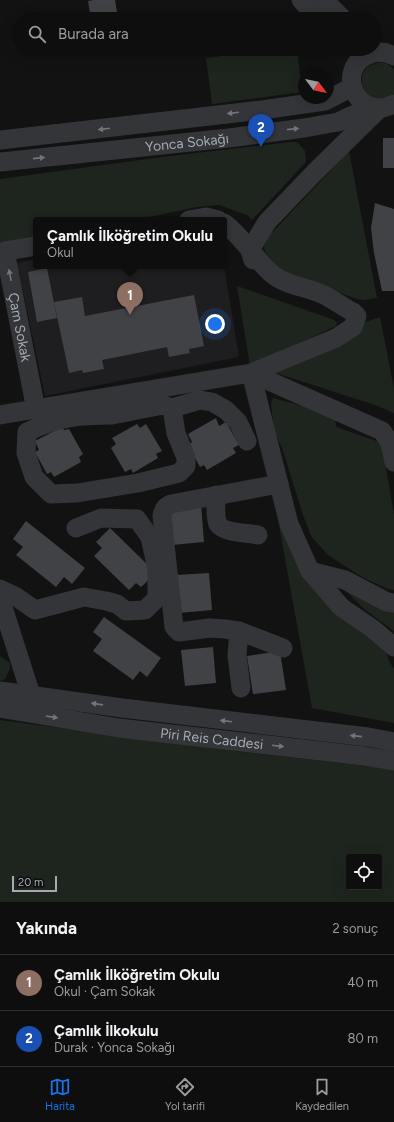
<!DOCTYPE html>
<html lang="tr">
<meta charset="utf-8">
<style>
:root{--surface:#0e0e0e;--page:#171717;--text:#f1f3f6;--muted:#9b9c9e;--line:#2e2e2e;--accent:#1a73e8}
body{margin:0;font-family:Figtree,sans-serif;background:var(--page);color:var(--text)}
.controls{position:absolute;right:12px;bottom:12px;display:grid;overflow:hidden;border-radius:4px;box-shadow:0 4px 16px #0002}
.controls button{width:36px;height:36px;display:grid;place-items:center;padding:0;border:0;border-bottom:1px solid var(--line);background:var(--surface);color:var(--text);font:20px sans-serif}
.compass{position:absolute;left:298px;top:68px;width:36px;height:36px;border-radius:50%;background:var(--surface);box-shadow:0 4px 16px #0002;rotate:122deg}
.scale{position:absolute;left:12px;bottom:10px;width:45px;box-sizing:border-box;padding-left:4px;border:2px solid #a4abb2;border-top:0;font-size:11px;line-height:14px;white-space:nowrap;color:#a4abb2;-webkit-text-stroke:3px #0d0d0e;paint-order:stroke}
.you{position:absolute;left:215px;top:324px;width:14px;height:14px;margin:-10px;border:3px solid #fff;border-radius:50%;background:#1a73e8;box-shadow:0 0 0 6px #1a73e833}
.badge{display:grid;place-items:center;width:26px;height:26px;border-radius:50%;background:var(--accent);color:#fff;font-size:13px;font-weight:700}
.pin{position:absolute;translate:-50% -33px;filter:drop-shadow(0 1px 2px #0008)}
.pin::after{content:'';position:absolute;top:21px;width:14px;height:12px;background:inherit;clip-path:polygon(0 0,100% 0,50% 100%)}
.popup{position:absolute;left:33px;top:217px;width:194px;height:52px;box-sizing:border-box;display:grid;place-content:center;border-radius:4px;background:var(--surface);filter:drop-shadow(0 1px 3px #0005);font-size:13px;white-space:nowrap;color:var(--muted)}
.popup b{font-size:15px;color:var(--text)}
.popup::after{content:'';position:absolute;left:50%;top:100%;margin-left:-8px;border:8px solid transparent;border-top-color:var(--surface)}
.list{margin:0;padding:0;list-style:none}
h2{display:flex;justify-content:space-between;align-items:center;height:52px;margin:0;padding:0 16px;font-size:17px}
h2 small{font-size:13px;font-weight:400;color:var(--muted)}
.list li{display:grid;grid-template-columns:26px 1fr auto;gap:12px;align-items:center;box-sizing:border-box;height:56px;padding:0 16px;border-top:1px solid var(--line)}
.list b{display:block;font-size:15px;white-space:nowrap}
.list p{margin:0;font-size:13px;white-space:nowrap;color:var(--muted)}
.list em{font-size:13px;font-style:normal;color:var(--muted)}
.icon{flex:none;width:22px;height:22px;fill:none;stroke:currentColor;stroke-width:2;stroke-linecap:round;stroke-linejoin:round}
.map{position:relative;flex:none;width:394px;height:902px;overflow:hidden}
.search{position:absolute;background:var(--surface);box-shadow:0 4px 16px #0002;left:12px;right:12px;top:12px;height:44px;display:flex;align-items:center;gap:10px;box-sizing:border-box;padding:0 14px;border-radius:22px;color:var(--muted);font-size:15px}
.sheet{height:164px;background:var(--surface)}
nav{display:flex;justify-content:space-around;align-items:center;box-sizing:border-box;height:56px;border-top:1px solid var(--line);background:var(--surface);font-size:11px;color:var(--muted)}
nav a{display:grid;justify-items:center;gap:2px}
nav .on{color:var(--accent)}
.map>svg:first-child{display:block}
</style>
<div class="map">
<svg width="394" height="902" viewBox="0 0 394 902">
<rect width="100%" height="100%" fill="#121213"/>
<path fill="#1e1e20" d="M36 259V266H224L239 357 45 396 17 263Z"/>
<path fill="#1e251e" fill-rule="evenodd" d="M278 49H297L302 92 212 104 206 58Z
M381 62 387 64 394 69V94C369 117 343 67 381 62Z
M291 142H297L305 151 306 162 252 220 247 215 219 205 197 207 135 220H36V239L0 246V179L170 156Z
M349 151 377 298 365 300 357 299 278 271 265 251 264 246 269 236Z
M237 286 332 319 337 322 336 326 250 366Z
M380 317 394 389V413L375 405 276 373 275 370 363 323Z
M273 398 335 415 336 427 382 443 394 515V590L388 589 362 577 328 555 311 536 303 515 282 448 274 431 271 403Z
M275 503 287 530 385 648 389 661 394 669V723L312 708Z
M344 589 394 610V631L364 609Z
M0 656 10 663V669L5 679 0 681Z
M0 720 251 753 394 769V902H0ZM349 857H379V887H349Z"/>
<path fill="#414246" d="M94 0H115L118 18 91 19 88 1Z
M383 138H394V168H383Z
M375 203 394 209V291H382L374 253 371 228Z
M47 268 57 318 37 322 28 272Z
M194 295 204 346 189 349 190 353 169 357 167 347 102 360 104 369 83 373 82 370 69 373 54 302 82 297 85 316Z
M216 418 219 426 226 422 239 445 233 448 236 453 207 470 204 465 200 467 188 445 192 442 188 434Z
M137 424 140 428 146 424 162 451 156 454 158 458 133 473 131 469 125 472 111 448 116 444 112 438Z
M62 427 64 430 69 429 83 454 79 457 81 462 54 477 51 472 47 474 35 452 39 450 35 441Z
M201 504 204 542 172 545 168 507Z
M26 521 85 568 72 584 64 577 56 587 16 555 23 547 13 539Z
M110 528 156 573 141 587 136 583 129 590 94 556 102 548 96 542Z
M209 573 212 610 179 613 176 575Z
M104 617 161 658 147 677 140 671 133 680 93 651 102 639 93 632Z
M213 647 216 683 185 686 181 650Z
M280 651 286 690 253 694 247 656Z"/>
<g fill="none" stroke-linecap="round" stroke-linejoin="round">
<g stroke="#333538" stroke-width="19">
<path d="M301 0 319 19"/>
<path d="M324 0 343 19"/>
<path d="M394 56C387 52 378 51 370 54 333 68 357 123 394 104"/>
<path d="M0 140 262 110 325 101 352 87"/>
<path id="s1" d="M0 162 229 138 304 128 338 122 371 107"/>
<path d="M189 220 206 217 218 220"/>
<path id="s2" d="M36 246 5 251 36 410"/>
<path d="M253 260 250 250 267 222 314 173 379 109"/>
<path d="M251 373 289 524 310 571 341 607 373 629 394 647"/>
<path d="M251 373 382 431 390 443 394 462"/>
<path d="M109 398 112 415C79 415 57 417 27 432L26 453 34 477 51 494 77 493 138 483 179 473 186 466V458L176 433 172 408 163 405 112 415"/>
<path d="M172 408 200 400 212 402 226 410 238 422 247 441"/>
<path d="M0 415 251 373 336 338 353 327 357 316 353 312C343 307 334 300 324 295 308 287 286 286 272 274 254 258 243 237 224 223"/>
<path d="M279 484 171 504C165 506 163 510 162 516L174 627 179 632 210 628 225 629 239 631 283 648"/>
<path d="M216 495C216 502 215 519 218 524 223 533 249 533 258 535"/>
<path d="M310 571 345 580 387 602 394 603"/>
<path d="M0 589 15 596 35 610 84 597 106 601 117 604 126 611 145 610 157 598V569L150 537 137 519 101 518 76 528"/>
<path d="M0 598 31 695 30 706"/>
<path d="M239 631 237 655 241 688"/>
<path d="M0 691 122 708 368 737 394 742"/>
<path id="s3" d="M0 708 119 728 364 756 394 761"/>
</g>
</g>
<defs><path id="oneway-solid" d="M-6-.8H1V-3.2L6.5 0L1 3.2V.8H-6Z"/></defs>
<g fill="#71767b">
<use href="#oneway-solid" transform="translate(233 113) rotate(173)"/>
<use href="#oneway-solid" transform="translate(104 129) rotate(173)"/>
<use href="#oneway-solid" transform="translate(293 129) rotate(-6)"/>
<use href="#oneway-solid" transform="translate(39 158) rotate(-6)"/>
<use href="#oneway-solid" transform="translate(10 275) rotate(-101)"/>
<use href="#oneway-solid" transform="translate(97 704) rotate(-172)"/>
<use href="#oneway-solid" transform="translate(52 717) rotate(9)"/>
<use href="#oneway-solid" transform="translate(226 721) rotate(-173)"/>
<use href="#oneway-solid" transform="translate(356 736) rotate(-174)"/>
<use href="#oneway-solid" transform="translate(278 746) rotate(7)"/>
</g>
<g text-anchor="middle" stroke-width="4" stroke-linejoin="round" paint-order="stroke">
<g font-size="14" fill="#a4abb2" stroke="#0d0d0e">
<text dy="5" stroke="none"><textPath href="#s1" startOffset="188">Yonca Sokağı</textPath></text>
<text dy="5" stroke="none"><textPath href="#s2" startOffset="109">Çam Sokak</textPath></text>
<text dy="5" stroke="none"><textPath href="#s3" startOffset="214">Piri Reis Caddesi</textPath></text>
</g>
</g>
</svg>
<div class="controls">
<button><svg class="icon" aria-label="locate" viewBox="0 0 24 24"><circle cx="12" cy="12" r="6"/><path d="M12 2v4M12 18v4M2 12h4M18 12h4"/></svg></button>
</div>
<svg class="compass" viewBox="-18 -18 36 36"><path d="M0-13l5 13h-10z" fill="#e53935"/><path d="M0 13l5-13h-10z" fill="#9b9c9e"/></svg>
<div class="scale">20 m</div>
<div class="you"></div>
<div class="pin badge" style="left:130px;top:315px;background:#8d6e63">1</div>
<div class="popup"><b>Çamlık İlköğretim Okulu</b>Okul</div>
<div class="pin badge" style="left:261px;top:147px;background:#1a4fb4">2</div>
<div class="search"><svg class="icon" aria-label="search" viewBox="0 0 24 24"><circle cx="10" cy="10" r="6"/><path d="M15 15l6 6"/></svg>Burada ara</div>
</div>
<section class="sheet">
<h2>Yakında<small>2 sonuç</small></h2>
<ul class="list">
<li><span class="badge" style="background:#8d6e63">1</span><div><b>Çamlık İlköğretim Okulu</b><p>Okul · Çam Sokak</p></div><em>40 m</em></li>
<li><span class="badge" style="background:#1a4fb4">2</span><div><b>Çamlık İlkokulu</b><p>Durak · Yonca Sokağı</p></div><em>80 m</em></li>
</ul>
</section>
<nav>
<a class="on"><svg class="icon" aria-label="map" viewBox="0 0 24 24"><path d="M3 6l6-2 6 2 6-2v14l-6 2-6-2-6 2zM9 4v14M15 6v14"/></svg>Harita</a>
<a><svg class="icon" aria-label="directions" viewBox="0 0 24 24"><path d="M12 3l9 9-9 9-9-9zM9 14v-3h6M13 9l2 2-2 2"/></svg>Yol tarifi</a>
<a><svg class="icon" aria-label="saved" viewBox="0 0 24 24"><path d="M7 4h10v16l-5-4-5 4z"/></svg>Kaydedilen</a>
</nav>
